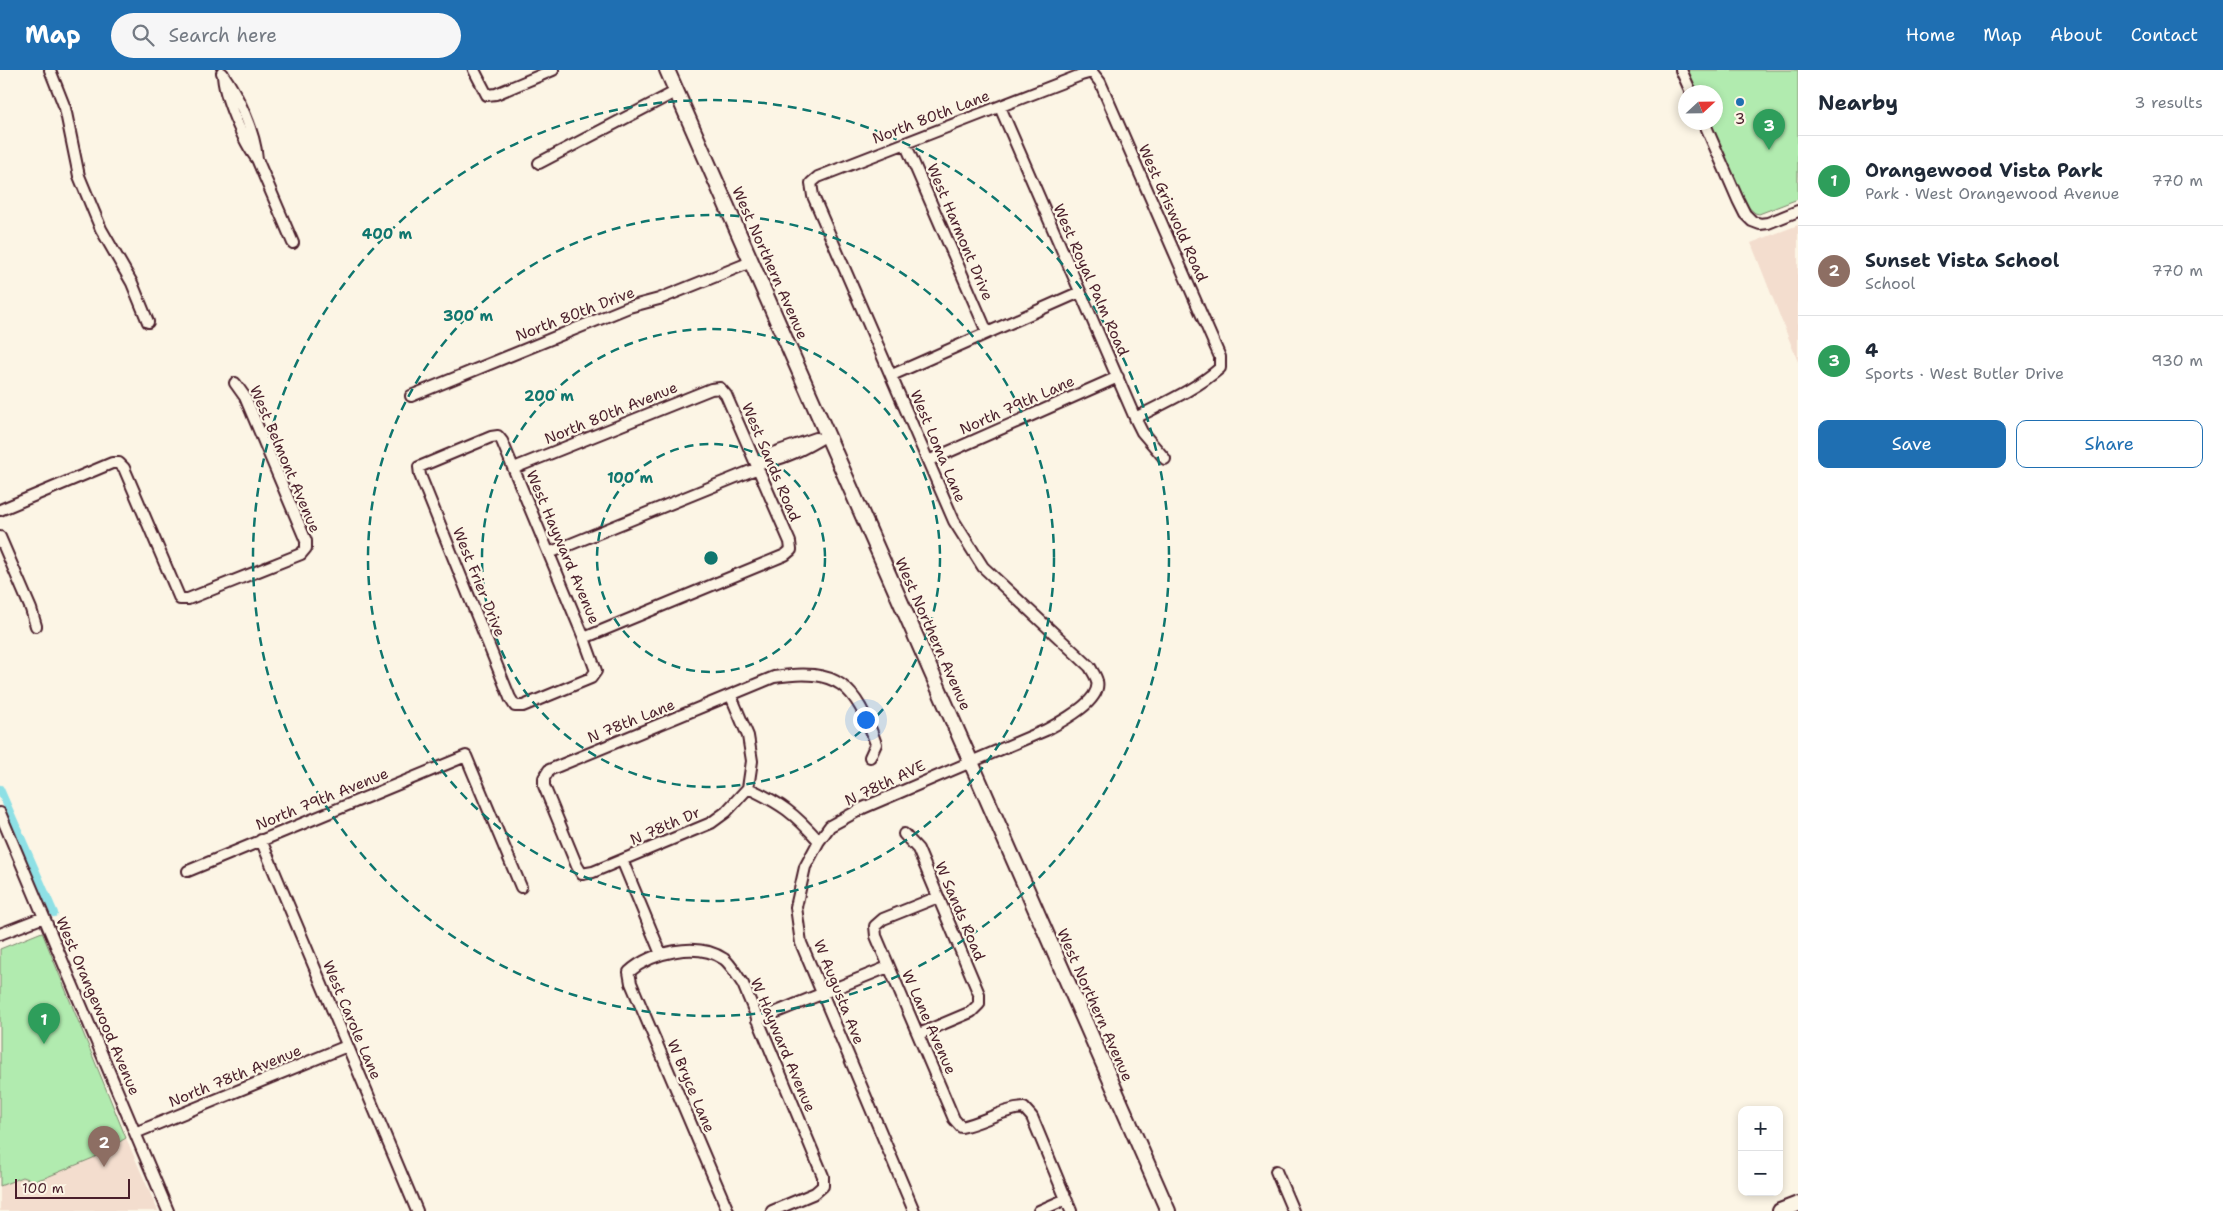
<!DOCTYPE html>
<meta charset="utf-8">
<style>
:root{--surface:#fff;--page:#f6f6f7;--text:#1f2937;--muted:#747a83;--line:#e0e1e3;--accent:#1f6fb2}
body{margin:0;font-family:"Shantell Sans",sans-serif;background:var(--page);color:var(--text)}
.controls{position:absolute;right:15px;bottom:15px;display:grid;overflow:hidden;border-radius:10px;box-shadow:0 2px 8px #0003}
.controls button{width:45px;height:45px;display:grid;place-items:center;padding:0;border:0;border-bottom:1px solid var(--line);background:var(--surface);color:var(--text);font:25px sans-serif}
.compass{position:absolute;left:1678px;top:15px;width:45px;height:45px;border-radius:50%;background:var(--surface);box-shadow:0 2px 8px #0003;rotate:68deg}
.scale{position:absolute;left:15px;bottom:12px;width:115px;box-sizing:border-box;padding-left:5px;border:2px solid #4a1f2b;border-top:0;font-size:14px;line-height:18px;white-space:nowrap;color:#4a1f2b;-webkit-text-stroke:4px #fcf5e5;paint-order:stroke}
.you{position:absolute;left:865px;top:649px;width:18px;height:18px;margin:-12px;border:4px solid #fff;border-radius:50%;background:#1a73e8;box-shadow:0 0 0 8px #1a73e833}
.badge{display:grid;place-items:center;width:32px;height:32px;border-radius:50%;background:var(--accent);color:#fff;font-size:16px;font-weight:700}
.pin{position:absolute;translate:-50% -41px;filter:drop-shadow(0 1px 2px #0008)}
.pin::after{content:'';position:absolute;top:26px;width:18px;height:15px;background:inherit;clip-path:polygon(0 0,100% 0,50% 100%)}
.list{margin:0;padding:0;list-style:none}
h2{display:flex;justify-content:space-between;align-items:center;height:65px;margin:0;padding:0 20px;font-size:21px}
h2 small{font-size:16px;font-weight:400;color:var(--muted)}
.list li{display:grid;grid-template-columns:32px 1fr auto;gap:15px;align-items:center;box-sizing:border-box;height:90px;padding:0 20px;border-top:1px solid var(--line)}
.list b{display:block;font-size:19px;white-space:nowrap}
.list p{margin:0;font-size:16px;white-space:nowrap;color:var(--muted)}
.list em{font-size:16px;font-style:normal;color:var(--muted)}
.actions{display:flex;gap:10px;padding:15px 20px}
.actions a{flex:1;padding:11px 0;border:1px solid var(--accent);border-radius:10px;text-align:center;font-size:18px;color:var(--accent)}
.actions .main{background:var(--accent);color:#fff}
.icon{flex:none;width:28px;height:28px;fill:none;stroke:currentColor;stroke-width:2;stroke-linecap:round;stroke-linejoin:round}
.map{position:relative;flex:none;width:1798px;height:1141px;overflow:hidden}
header{display:flex;align-items:center;gap:30px;box-sizing:border-box;height:70px;padding:0 25px;background:var(--accent);color:#fff}
header strong{font-size:24px}
nav{display:flex;gap:28px;margin-inline-start:auto;font-size:18px}
.search{width:350px;height:45px;background:var(--page);display:flex;align-items:center;gap:12px;box-sizing:border-box;padding:0 18px;border-radius:28px;color:var(--muted);font-size:19px}
main{display:flex}
aside{flex:1;background:var(--surface)}
.map>svg:first-child{display:block}
</style>
<header>
<strong>Map</strong>
<div class="search"><svg class="icon" aria-label="search" viewBox="0 0 24 24"><circle cx="10" cy="10" r="6"/><path d="M15 15l6 6"/></svg>Search here</div>
<nav><a>Home</a><a>Map</a><a>About</a><a>Contact</a></nav>
</header>
<main>
<div class="map">
<svg width="1798" height="1141" viewBox="0 0 1798 1141">
<rect width="100%" height="100%" fill="#fcf5e5"/>
<filter id="ink" filterUnits="userSpaceOnUse"><feTurbulence type="fractalNoise" baseFrequency=".02" numOctaves="2"/><feDisplacementMap in="SourceGraphic" scale="10" xChannelSelector="R" yChannelSelector="G"/><feConvolveMatrix kernelMatrix="1 2 1 2 8 2 1 2 1" color-interpolation-filters="sRGB"/></filter>
<g filter="url(#ink)">
<path fill="#f3ddce" d="M1798 155V292L1751 173Z
M126 1068 158 1141H0V1116L23 1107 35 1111 47 1107 93 1088Z"/>
<path fill="#b1ebaf" stroke="#7e856d" d="M1687 0H1798V129L1759 144 1755 143 1747 136 1710 53 1716 52V22H1696Z
M42 862 126 1068 93 1088 47 1107 34 1111 23 1107 0 1116V879Z"/>
<g fill="none" stroke-linecap="round" stroke-linejoin="round">
<path stroke="#8ee0e5" stroke-width="8" d="M0 719 54 843"/>
<defs>
<path id="minor" d="M50 0 65 38 79 106 101 159 132 213 148 252
M474 0 487 25 496 24 553 0
M1681 0 1691 22
M222 3C238 25 255 62 257 89
M223 4C223 25 244 73 257 89L293 173
M1000 37 1135 348 1142 362 1165 389
M1704 52 1738 130 1745 144 1752 151 1760 154 1768 153 1798 141
M905 73 987 262
M539 93 677 21
M892 305 1080 222
M411 326 629 237 659 229 751 192
M498 366 502 371 584 568 596 601 591 608 523 636H515L510 628 420 405 419 397 491 367Z
M928 391 1118 307
M759 392 770 384 816 368
M756 394C783 390 804 379 827 365
M514 398 711 319 720 318 726 325 790 472 791 480 785 485 584 568
M0 440 112 393H119L124 398 180 529H188L301 484 306 478V471L245 327 235 313
M0 467 31 539 36 556
M549 483 758 398
M731 626 748 666 752 691 748 718
M748 718 726 742 711 753 593 802 582 804 577 796 544 716V708L549 700 774 607C837 597 856 615 876 674L870 687
M748 718C782 734 794 743 819 771
M0 743 168 1141
M904 764 918 779 979 924V934L971 942 919 964
M261 770 417 1141
M622 790 661 884
M188 801 466 686 521 817
M938 827 883 849 875 856 876 866 954 1049 961 1057C983 1053 1002 1039 1024 1038L1032 1047 1071 1141
M0 864 44 847
M757 950 888 897
M135 1063 347 976
M1276 1101 1293 1141
M728 1141 631 913 629 902C651 882 697 871 724 889 731 894 737 906 743 914L823 1106V1116L815 1123 772 1141
M914 1141 801 873 796 837 805 797 819 771 830 756 863 738 1046 660C1061 652 1102 631 1097 611 1096 606 1092 601 1090 597L983 497 954 451 813 126 811 113 818 107 1081 5 1092 2 1100 12 1220 287V298C1195 320 1164 333 1135 348
M1039 1141 1066 1129"/>
<path id="major" d="M667 0 1168 1141
M1780 1141 1798 1134"/>
</defs>
<use href="#minor" stroke="#4a1f2b" stroke-width="14"/>
<use href="#major" stroke="#4a1f2b" stroke-width="18"/>
<use href="#minor" stroke="#fcf5e5" stroke-width="10"/>
<use href="#major" stroke="#fcf5e5" stroke-width="14"/>
</g>
</g>
<g fill="none" stroke="#0f766e" stroke-width="2.5" stroke-dasharray="9 6">
<circle cx="711" cy="488" r="114"/>
<circle cx="711" cy="488" r="229"/>
<circle cx="711" cy="488" r="343"/>
<circle cx="711" cy="488" r="458"/>
</g>
<circle fill="#1f6fb2" stroke="#fcf5e5" stroke-width="2" cx="1740" cy="32" r="5"/>
<g text-anchor="middle" stroke-width="4.5" stroke-linejoin="round" paint-order="stroke">
<g font-size="15" fill="#4a1f2b" stroke="#fcf5e5">
<text transform="translate(931 47) rotate(-21)" y="5">North 80th Lane</text>
<text transform="translate(1173 143) rotate(66)" y="5">West Griswold Road</text>
<text transform="translate(960 162) rotate(67)" y="5">West Harmont Drive</text>
<text transform="translate(770 193) rotate(66)" y="5">West Northern Avenue</text>
<text transform="translate(1091 210) rotate(66)" y="5">West Royal Palm Road</text>
<text transform="translate(575 244) rotate(-21)" y="5">North 80th Drive</text>
<text transform="translate(1017 335) rotate(-24)" y="5">North 79th Lane</text>
<text transform="translate(611 343) rotate(-22)" y="5">North 80th Avenue</text>
<text transform="translate(938 376) rotate(67)" y="5">West Loma Lane</text>
<text transform="translate(285 389) rotate(67)" y="5">West Belmont Avenue</text>
<text transform="translate(771 392) rotate(67)" y="5">West Sands Road</text>
<text transform="translate(563 477) rotate(67)" y="5">West Hayward Avenue</text>
<text transform="translate(479 512) rotate(68)" y="5">West Frier Drive</text>
<text transform="translate(933 564) rotate(66)" y="5">West Northern Avenue</text>
<text transform="translate(631 651) rotate(-22)" y="5">N 78th Lane</text>
<text transform="translate(885 713) rotate(-25)" y="5">N 78th AVE</text>
<text transform="translate(322 729) rotate(-22)" y="5">North 79th Avenue</text>
<text transform="translate(665 756) rotate(-23)" y="5">N 78th Dr</text>
<text transform="translate(960 841) rotate(67)" y="5">W Sands Road</text>
<text transform="translate(839 922) rotate(68)" y="5">W Augusta Ave</text>
<text transform="translate(1095 935) rotate(66)" y="5">West Northern Avenue</text>
<text transform="translate(98 936) rotate(67)" y="5">West Orangewood Avenue</text>
<text transform="translate(352 950) rotate(67)" y="5">West Carole Lane</text>
<text transform="translate(929 952) rotate(66)" y="5">W Lane Avenue</text>
<text transform="translate(783 975) rotate(67)" y="5">W Hayward Avenue</text>
<text transform="translate(235 1006) rotate(-22)" y="5">North 78th Avenue</text>
<text transform="translate(691 1016) rotate(67)" y="5">W Bryce Lane</text>
</g>
<g font-size="15" fill="#4a1f2b" stroke="#fcf5e5">
<text x="1740" y="54">3</text>
</g>
</g>
<circle cx="711" cy="488" r="8" fill="#0f766e" stroke="#fcf5e5" stroke-width="2.5"/>
<g font-size="15" text-anchor="middle" font-weight="bold" fill="#0f766e" stroke="#fcf5e5" stroke-width="4.5" stroke-linejoin="round" paint-order="stroke">
<text x="387" y="169">400 m</text>
<text x="468" y="251">300 m</text>
<text x="549" y="331">200 m</text>
<text x="630" y="413">100 m</text>
</g>
</svg>
<div class="controls">
<button>+</button>
<button>−</button>
</div>
<svg class="compass" viewBox="-18 -18 36 36"><path d="M0-13l5 13h-10z" fill="#e53935"/><path d="M0 13l5-13h-10z" fill="#747a83"/></svg>
<div class="scale">100 m</div>
<div class="you"></div>
<div class="pin badge" style="left:44px;top:974px;background:#2e9e5b">1</div>
<div class="pin badge" style="left:104px;top:1097px;background:#8d6e63">2</div>
<div class="pin badge" style="left:1769px;top:80px;background:#2e9e5b">3</div>
</div>
<aside>
<h2>Nearby<small>3 results</small></h2>
<ul class="list">
<li><span class="badge" style="background:#2e9e5b">1</span><div><b>Orangewood Vista Park</b><p>Park · West Orangewood Avenue</p></div><em>770 m</em></li>
<li><span class="badge" style="background:#8d6e63">2</span><div><b>Sunset Vista School</b><p>School</p></div><em>770 m</em></li>
<li><span class="badge" style="background:#2e9e5b">3</span><div><b>4</b><p>Sports · West Butler Drive</p></div><em>930 m</em></li>
</ul>
<div class="actions"><a class="main">Save</a><a>Share</a></div>
</aside>
</main>
